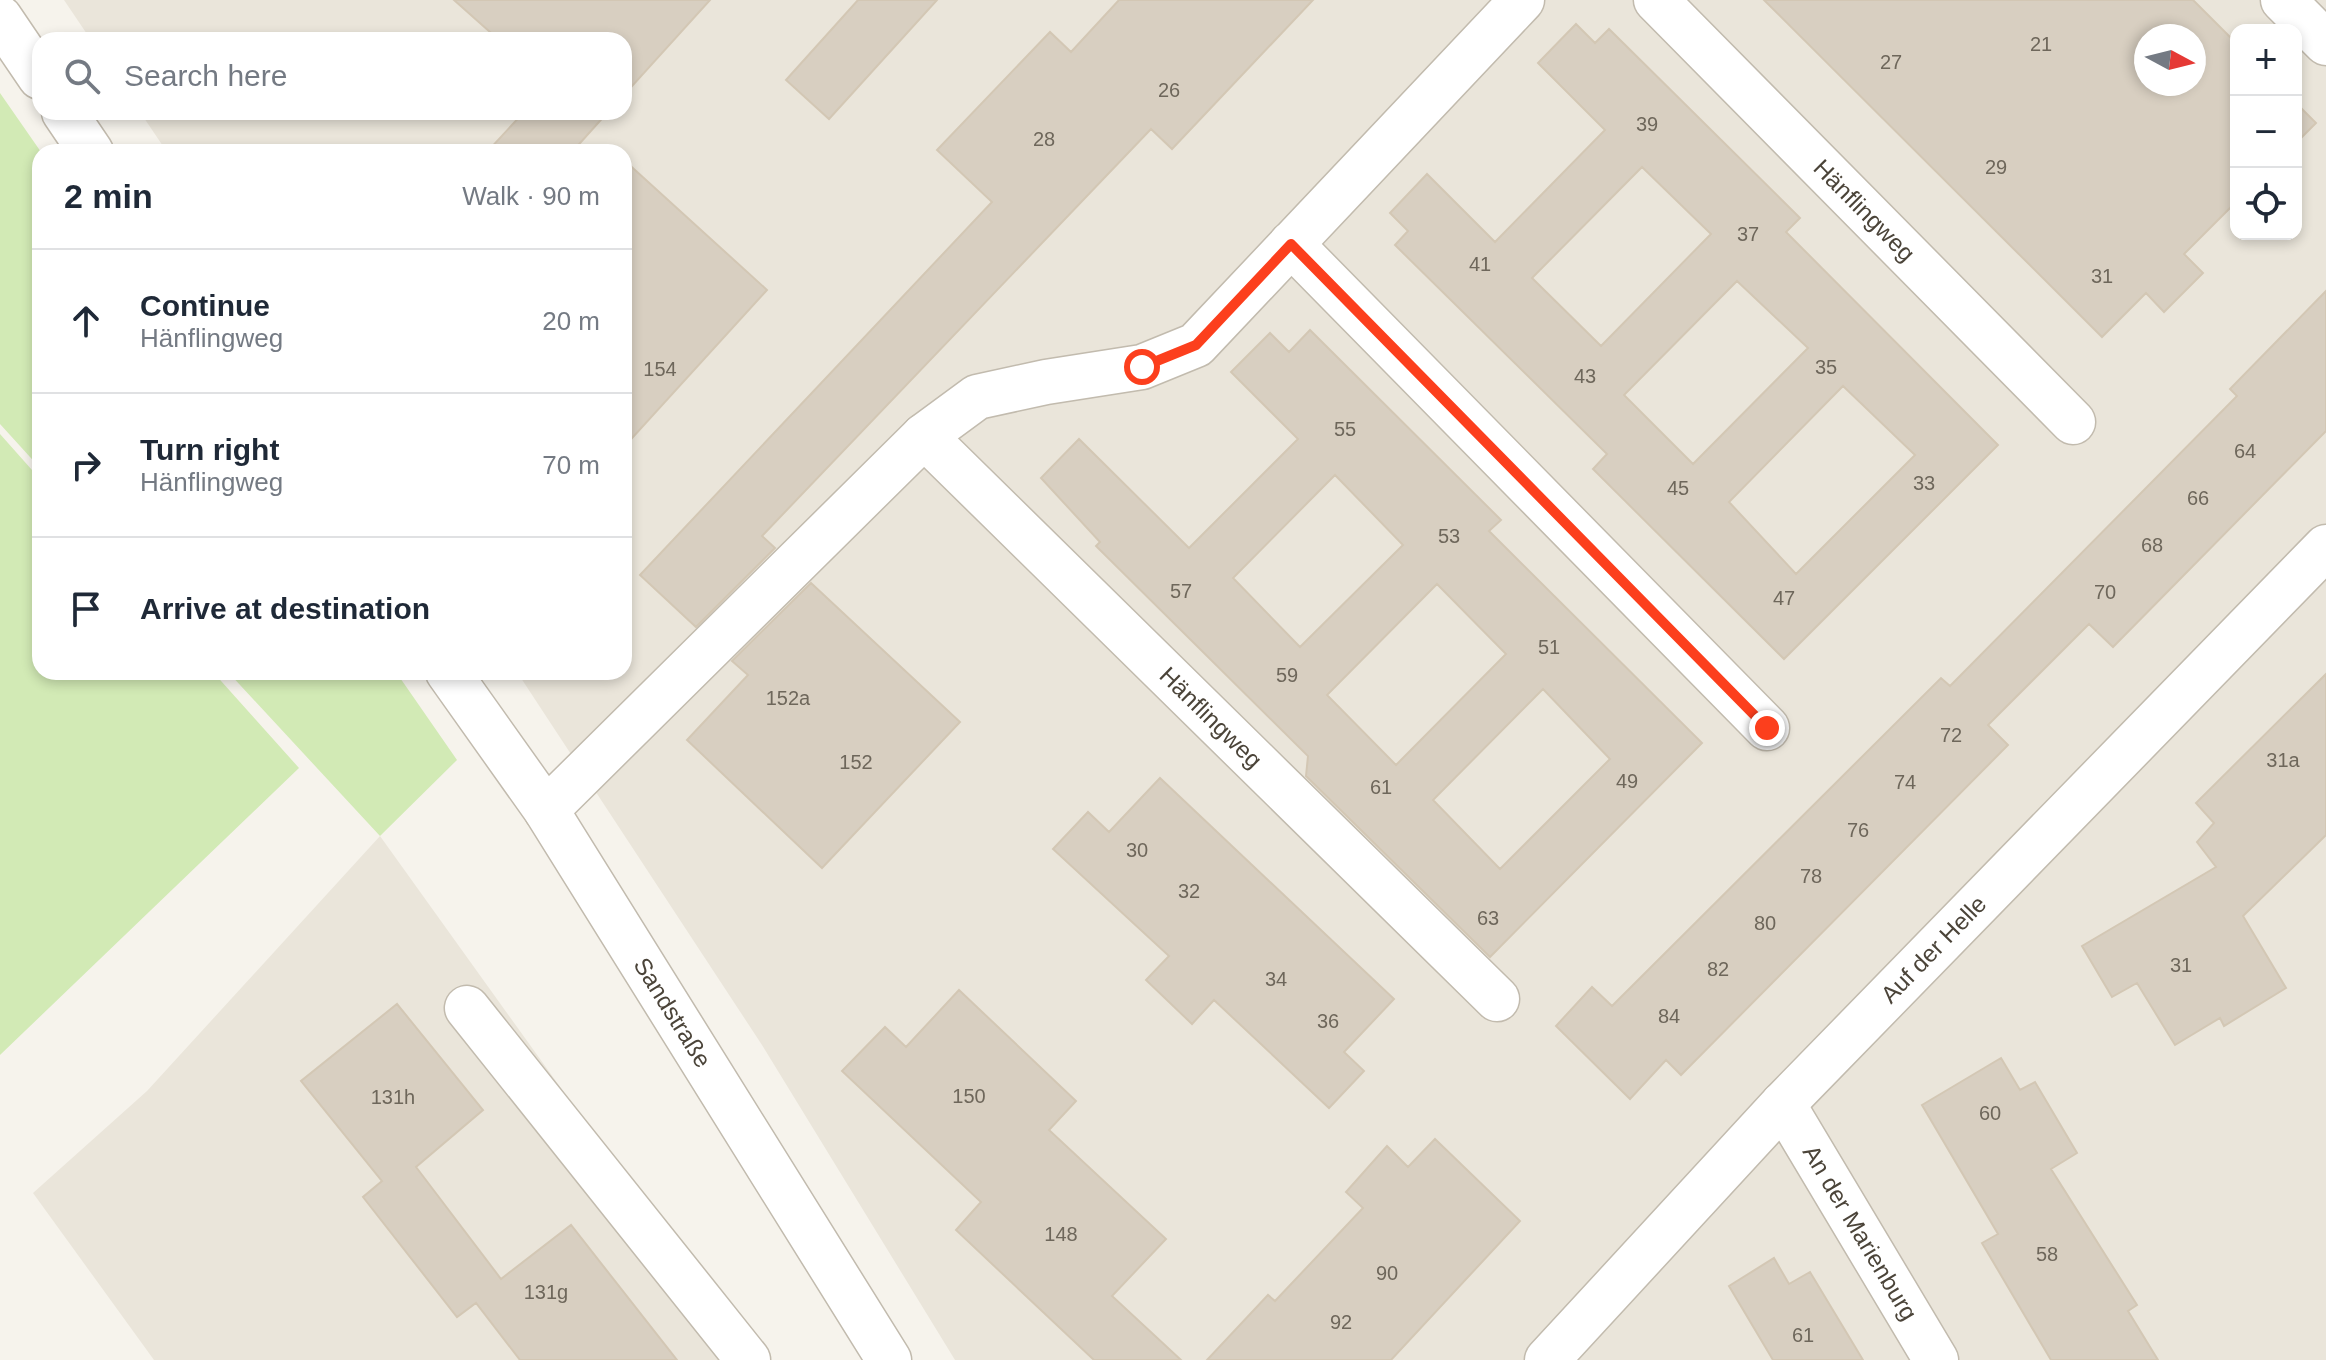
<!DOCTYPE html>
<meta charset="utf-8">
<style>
:root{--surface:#fff;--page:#f6f6f7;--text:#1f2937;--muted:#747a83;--line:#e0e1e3}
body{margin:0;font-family:Arial,sans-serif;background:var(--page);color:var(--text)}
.controls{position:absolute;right:24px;top:24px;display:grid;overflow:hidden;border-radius:16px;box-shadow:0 4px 12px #0003}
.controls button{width:72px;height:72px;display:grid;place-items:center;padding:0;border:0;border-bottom:2px solid var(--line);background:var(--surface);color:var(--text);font:40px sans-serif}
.compass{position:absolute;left:2134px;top:24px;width:72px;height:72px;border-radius:50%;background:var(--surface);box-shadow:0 4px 12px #0003;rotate:97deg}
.stop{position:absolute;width:24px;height:24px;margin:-18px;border:6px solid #fc3f1d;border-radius:50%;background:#fff}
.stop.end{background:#fc3f1d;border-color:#fff;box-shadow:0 2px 8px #0008}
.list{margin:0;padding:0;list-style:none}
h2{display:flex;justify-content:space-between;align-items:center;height:104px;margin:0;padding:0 32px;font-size:34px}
h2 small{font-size:26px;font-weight:400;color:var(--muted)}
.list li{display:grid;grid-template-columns:52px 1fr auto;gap:24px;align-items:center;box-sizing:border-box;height:144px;padding:0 32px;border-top:2px solid var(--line)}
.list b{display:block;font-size:30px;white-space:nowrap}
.list p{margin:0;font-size:26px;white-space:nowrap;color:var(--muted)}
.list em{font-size:26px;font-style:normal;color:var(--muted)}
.icon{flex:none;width:44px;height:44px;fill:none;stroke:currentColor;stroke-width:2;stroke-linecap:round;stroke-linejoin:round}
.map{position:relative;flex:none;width:2326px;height:1360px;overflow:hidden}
.search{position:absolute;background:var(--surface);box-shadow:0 4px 12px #0003;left:32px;top:32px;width:600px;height:88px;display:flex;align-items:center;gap:20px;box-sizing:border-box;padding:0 28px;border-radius:24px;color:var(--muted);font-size:30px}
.panel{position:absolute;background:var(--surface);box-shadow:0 4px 12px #0003;left:32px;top:144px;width:600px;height:536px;border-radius:24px}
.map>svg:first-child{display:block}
</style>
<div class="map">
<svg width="2326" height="1360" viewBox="0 0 2326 1360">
<rect width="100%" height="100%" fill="#f6f3ec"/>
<path fill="#eae5da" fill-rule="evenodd" d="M64 0H2326V1360H955L762 1045 517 672H624V152H167L140 112H624V40H91ZM2236 30H2296V234H2236ZM2146 36H2194V84H2146Z
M380 836 756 1360H154L33 1193 147 1091Z"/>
<path fill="#d2eab5" d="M0 93 41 152 40 468 0 424Z
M0 434 40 479V672H213L299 768 0 1055Z
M228 672H396L457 760 380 836Z"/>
<path fill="#d8cfc1" stroke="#d3c7b4" stroke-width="2" fill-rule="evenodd" d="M454 0H710L624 95V40H499Z
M858 0H937L829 119 786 80Z
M1119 0H1313L1172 149 1151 129 762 536 775 548 696 627 640 575 992 202 937 150 1050 32 1071 52Z
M1764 0H2193L2236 43V202L2184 254 2203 273 2164 312 2146 293 2102 337ZM2146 36H2194V84H2146Z
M1576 24 1595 43 1609 29 1800 218 1786 232 1998 445 1784 659 1593 469 1607 454 1395 245 1408 231 1390 213 1427 174 1495 242 1605 130 1538 63ZM1642 167 1711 234 1601 346 1532 278ZM1737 281 1808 348 1693 464 1624 395ZM1843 386 1915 455 1796 574 1729 502Z
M2296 103 2316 123 2296 143Z
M524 112H608L572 152H487Z
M624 160 767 290 624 447Z
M2326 291V431L2113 647 2089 624 1988 725 2008 745 1681 1075 1666 1060 1630 1099 1556 1026 1592 987 1612 1006 1941 678 1950 686 2237 396 2230 389Z
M1310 330 1501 520 1489 531 1702 743 1490 957 1306 776 1308 756 1096 546 1100 542 1041 478 1079 439 1189 548 1298 439 1231 372 1270 333 1289 352ZM1335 475 1403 545 1300 647 1233 578ZM1437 584 1506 654 1396 765 1327 695ZM1543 689 1610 759 1500 869 1433 800Z
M811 583 960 722 822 868 687 740 748 675 732 661Z
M2326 674V835L2243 916 2286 988 2224 1026 2220 1018 2175 1045 2137 983 2112 997 2082 946 2216 867 2197 842 2214 823 2196 803Z
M1160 778 1394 999 1344 1052 1364 1071 1329 1108 1214 1000 1192 1024 1146 980 1169 956 1053 849 1088 812 1109 832Z
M959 990 1076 1101 1049 1130 1166 1239 1112 1296 1181 1360H1094L956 1230 981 1202 842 1071 885 1027 906 1047Z
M397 1004 483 1110 416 1167 501 1279 571 1225 677 1360H520L476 1303 457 1317 363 1197 382 1181 301 1081Z
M2001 1058 2020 1090 2035 1082 2077 1153 2051 1169 2137 1305 2128 1311 2158 1360H2051L1982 1243 1998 1234 1922 1105Z
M1435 1139 1520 1221 1391 1360H1207L1268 1295 1275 1301 1363 1208 1346 1192 1387 1146 1408 1167Z
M1774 1258 1789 1284 1810 1272 1863 1360H1773L1729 1286Z"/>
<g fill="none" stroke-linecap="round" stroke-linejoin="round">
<defs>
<g id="minor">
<path id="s1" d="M1656 0 2073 422"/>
<path d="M2283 0 2326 43"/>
<path d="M0 18 40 77"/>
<path d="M64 112 91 152"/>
<path d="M1291 244 1767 728"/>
<path id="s2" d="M924 436 1497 999"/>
<path id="s3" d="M448 672 546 810 889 1360"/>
<path d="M546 810 924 436 977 397 1046 382 1142 367 1196 345 1522 0"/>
<path d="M467 1008 748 1360"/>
<path id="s4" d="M1783 1104 1936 1360"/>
<path id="s5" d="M1547 1360 1783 1104 2326 547"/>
</g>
</defs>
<use href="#minor" stroke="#c2bbae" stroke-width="47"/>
<use href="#minor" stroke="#fff" stroke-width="44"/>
</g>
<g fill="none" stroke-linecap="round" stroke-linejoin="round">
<path stroke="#fc3f1d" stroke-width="10" d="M1142 367 1196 345 1291 244 1767 728"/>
</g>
<g text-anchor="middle" stroke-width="6" stroke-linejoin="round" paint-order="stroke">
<g font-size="20" fill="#6e675b">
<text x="2041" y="51">21</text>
<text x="1891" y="69">27</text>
<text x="1169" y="97">26</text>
<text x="1647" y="131">39</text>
<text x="1044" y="146">28</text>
<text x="1996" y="174">29</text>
<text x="1748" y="241">37</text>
<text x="1480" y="271">41</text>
<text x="2102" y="283">31</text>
<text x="1826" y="374">35</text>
<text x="660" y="376">154</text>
<text x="1585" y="383">43</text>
<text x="1345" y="436">55</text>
<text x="2245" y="458">64</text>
<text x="1924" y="490">33</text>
<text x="1678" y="495">45</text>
<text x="2198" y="505">66</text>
<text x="1449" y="543">53</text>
<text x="2152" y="552">68</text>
<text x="1181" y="598">57</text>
<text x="2105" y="599">70</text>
<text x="1784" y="605">47</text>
<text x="1549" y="654">51</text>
<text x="1287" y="682">59</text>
<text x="788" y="705">152a</text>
<text x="1951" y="742">72</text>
<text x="2283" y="767">31a</text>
<text x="856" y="769">152</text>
<text x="1627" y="788">49</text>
<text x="1905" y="789">74</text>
<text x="1381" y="794">61</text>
<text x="1858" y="837">76</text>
<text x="1137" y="857">30</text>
<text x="1811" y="883">78</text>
<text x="1189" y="898">32</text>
<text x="1488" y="925">63</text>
<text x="1765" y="930">80</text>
<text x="2181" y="972">31</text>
<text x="1718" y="976">82</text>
<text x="1276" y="986">34</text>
<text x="1669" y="1023">84</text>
<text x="1328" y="1028">36</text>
<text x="969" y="1103">150</text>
<text x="393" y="1104">131h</text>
<text x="1990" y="1120">60</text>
<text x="1061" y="1241">148</text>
<text x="2047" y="1261">58</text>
<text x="1387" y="1280">90</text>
<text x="546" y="1299">131g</text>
<text x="1341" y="1329">92</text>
<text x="1803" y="1342">61</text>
</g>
<g font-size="24" fill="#4b4439" stroke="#fff">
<text dy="8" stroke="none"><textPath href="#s1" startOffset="296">Hänflingweg</textPath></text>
<text dy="8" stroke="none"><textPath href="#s2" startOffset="402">Hänflingweg</textPath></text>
<text dy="8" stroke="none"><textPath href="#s5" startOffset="564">Auf der Helle</textPath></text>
<text dy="8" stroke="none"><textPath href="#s3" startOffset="408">Sandstraße</textPath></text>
<text dy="8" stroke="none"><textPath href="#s4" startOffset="150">An der Marienburg</textPath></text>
</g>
</g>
</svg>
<div class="controls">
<button>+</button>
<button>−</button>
<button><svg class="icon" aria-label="locate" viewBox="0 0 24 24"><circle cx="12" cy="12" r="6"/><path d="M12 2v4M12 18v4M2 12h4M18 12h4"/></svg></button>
</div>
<svg class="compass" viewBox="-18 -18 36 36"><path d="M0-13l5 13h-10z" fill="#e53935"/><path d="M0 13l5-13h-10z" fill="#747a83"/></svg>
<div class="stop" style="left:1142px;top:367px"></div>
<div class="stop end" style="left:1767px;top:728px"></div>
<div class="search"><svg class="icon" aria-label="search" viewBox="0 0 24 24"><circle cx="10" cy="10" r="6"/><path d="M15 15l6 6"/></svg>Search here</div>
<section class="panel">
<h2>2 min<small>Walk · 90 m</small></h2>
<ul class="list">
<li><svg class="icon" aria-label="ahead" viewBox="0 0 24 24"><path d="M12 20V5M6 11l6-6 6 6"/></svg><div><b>Continue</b><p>Hänflingweg</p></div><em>20 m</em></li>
<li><svg class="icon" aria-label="right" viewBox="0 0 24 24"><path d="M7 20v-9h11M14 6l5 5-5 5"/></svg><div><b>Turn right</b><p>Hänflingweg</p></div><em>70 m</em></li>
<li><svg class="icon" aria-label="arrive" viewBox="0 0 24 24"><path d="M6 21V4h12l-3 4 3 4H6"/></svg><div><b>Arrive at destination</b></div></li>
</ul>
</section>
</div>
